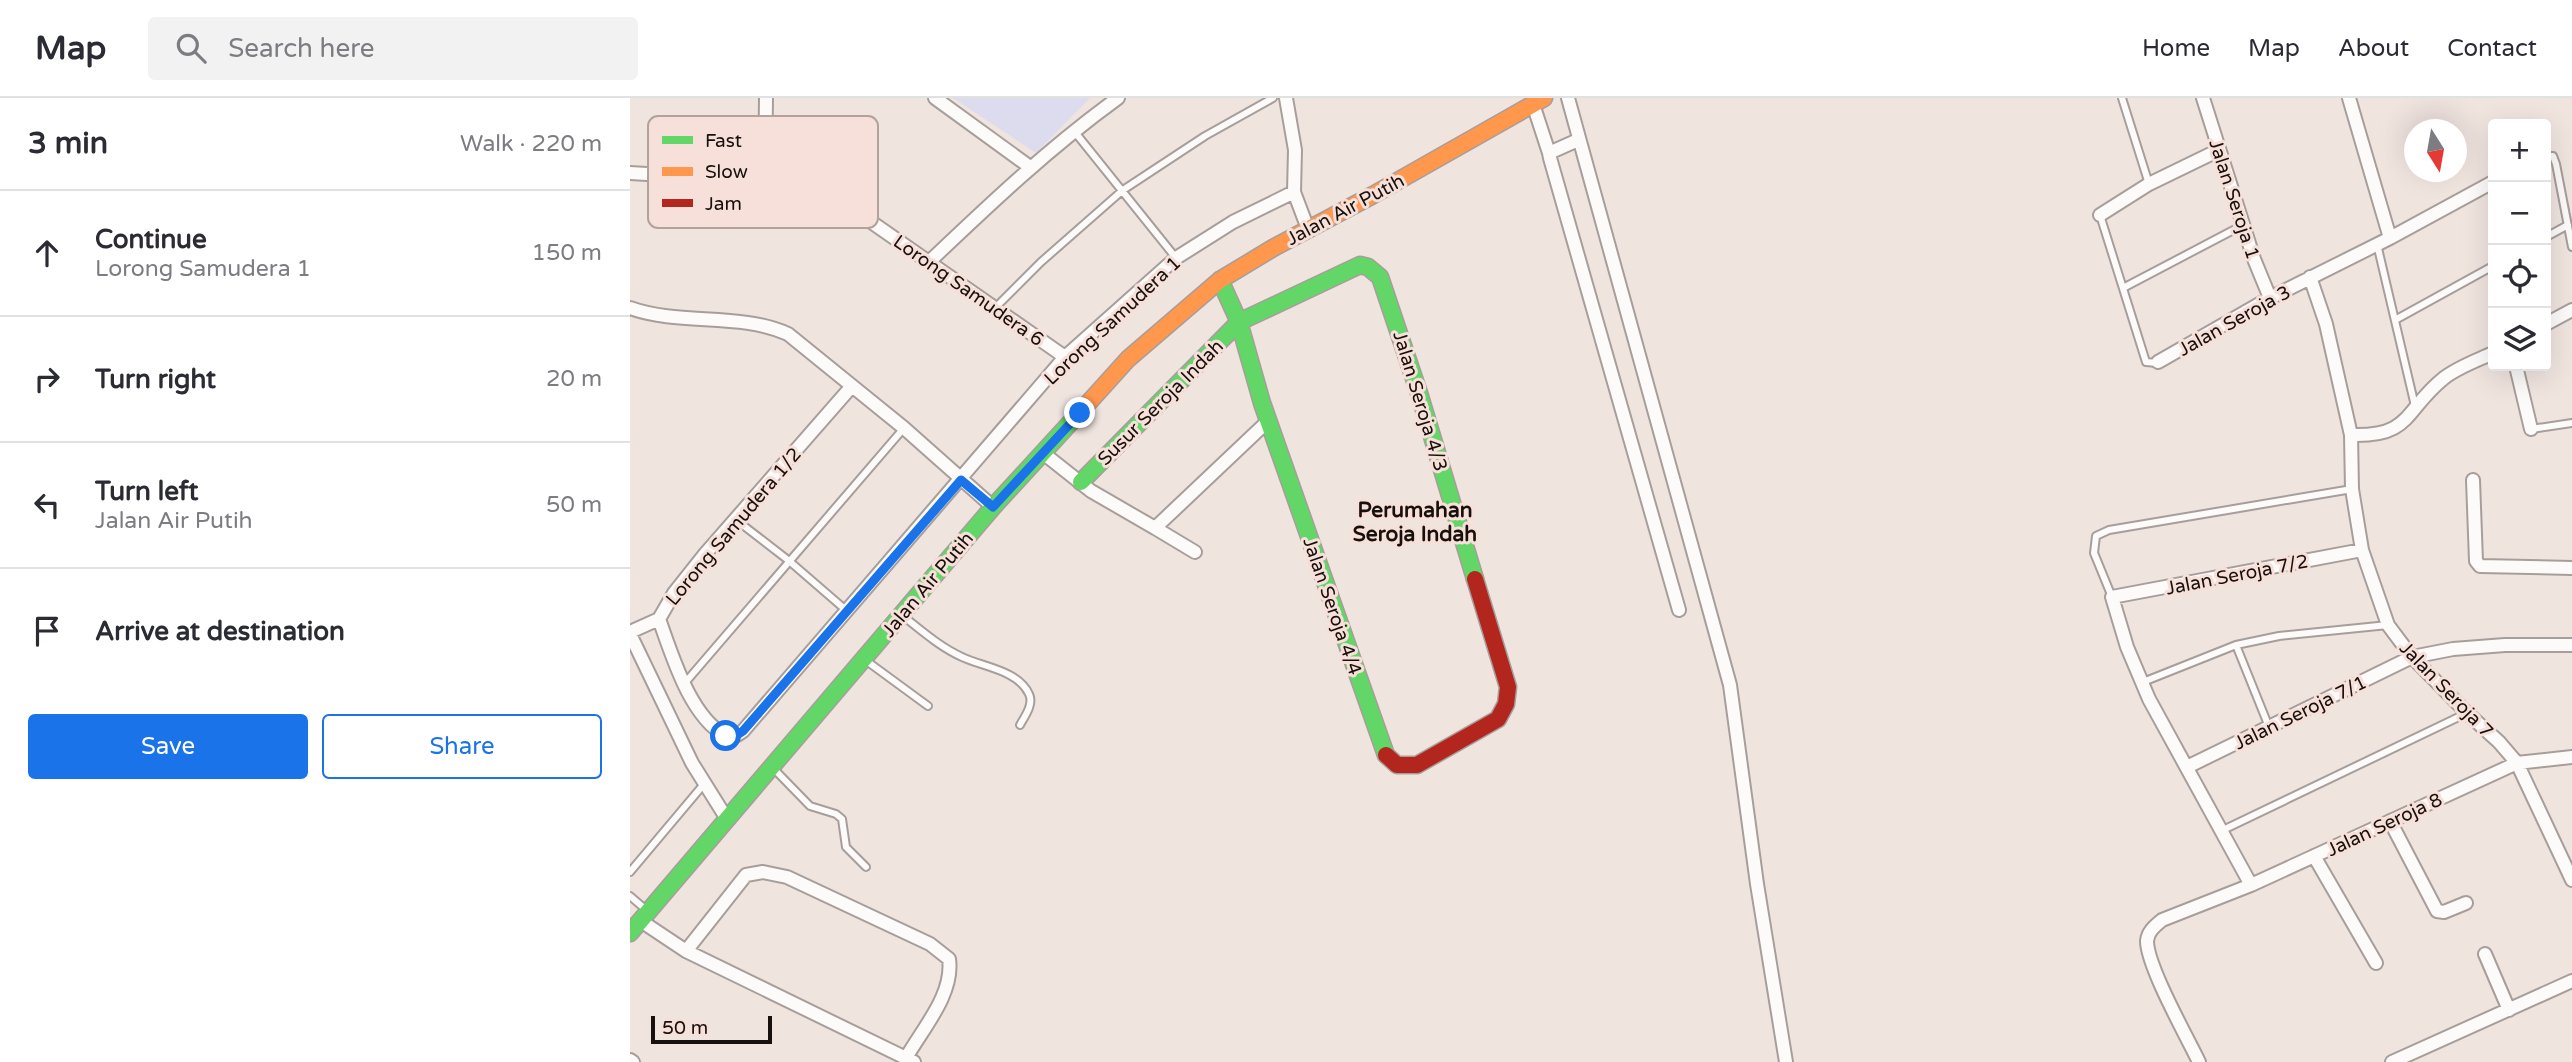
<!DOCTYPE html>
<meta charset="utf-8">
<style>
:root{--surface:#fff;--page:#f2f2f3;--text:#2b2b33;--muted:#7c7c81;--line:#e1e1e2;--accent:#1a73e8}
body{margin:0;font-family:"Varela Round",sans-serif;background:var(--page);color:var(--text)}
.controls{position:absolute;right:21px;top:21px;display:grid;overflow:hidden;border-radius:7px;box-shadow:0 7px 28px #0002}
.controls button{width:63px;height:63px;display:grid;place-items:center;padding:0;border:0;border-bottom:2px solid var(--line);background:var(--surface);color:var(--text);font:35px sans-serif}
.compass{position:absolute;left:1774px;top:21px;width:63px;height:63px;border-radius:50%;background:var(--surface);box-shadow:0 7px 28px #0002;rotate:169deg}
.scale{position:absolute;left:21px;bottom:18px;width:121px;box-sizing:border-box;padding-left:7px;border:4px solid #17100d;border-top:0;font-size:19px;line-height:24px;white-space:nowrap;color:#17100d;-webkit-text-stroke:5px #f6e0d9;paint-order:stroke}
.stop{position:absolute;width:21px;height:21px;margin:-16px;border:5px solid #1a73e8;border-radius:50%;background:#fff}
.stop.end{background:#1a73e8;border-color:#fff;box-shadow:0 2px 7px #0008}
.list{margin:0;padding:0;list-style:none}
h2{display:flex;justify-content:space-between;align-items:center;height:91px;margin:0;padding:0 28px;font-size:30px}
h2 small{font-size:23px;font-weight:400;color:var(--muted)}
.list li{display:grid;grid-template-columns:46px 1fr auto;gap:21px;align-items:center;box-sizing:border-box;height:126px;padding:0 28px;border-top:2px solid var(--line)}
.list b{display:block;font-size:26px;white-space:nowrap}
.list p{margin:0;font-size:23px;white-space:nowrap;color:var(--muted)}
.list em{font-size:23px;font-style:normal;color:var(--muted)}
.actions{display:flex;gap:14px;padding:21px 28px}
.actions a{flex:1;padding:16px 0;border:2px solid var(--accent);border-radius:7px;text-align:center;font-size:24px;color:var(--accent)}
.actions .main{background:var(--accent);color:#fff}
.icon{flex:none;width:38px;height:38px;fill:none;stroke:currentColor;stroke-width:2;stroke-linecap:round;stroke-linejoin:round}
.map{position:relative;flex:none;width:1942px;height:964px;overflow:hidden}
header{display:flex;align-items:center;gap:42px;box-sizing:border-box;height:98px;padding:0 35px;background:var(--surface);border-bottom:2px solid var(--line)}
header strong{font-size:33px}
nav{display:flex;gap:38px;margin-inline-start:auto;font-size:24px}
.search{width:490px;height:63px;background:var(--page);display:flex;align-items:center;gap:18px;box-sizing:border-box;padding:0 24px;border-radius:7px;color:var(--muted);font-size:26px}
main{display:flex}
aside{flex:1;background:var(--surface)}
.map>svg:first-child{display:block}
</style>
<header>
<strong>Map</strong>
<div class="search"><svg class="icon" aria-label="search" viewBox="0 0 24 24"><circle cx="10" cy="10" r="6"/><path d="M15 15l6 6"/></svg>Search here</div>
<nav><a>Home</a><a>Map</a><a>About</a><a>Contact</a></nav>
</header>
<main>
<aside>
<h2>3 min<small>Walk · 220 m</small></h2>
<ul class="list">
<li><svg class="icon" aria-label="ahead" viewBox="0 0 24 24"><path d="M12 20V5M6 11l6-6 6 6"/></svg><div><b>Continue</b><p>Lorong Samudera 1</p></div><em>150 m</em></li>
<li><svg class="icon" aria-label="right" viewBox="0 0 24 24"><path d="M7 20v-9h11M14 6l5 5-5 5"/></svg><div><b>Turn right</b></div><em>20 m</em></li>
<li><svg class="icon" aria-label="left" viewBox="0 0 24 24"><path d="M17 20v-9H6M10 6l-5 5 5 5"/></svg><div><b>Turn left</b><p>Jalan Air Putih</p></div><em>50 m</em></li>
<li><svg class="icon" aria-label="arrive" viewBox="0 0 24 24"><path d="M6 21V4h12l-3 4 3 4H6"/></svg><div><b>Arrive at destination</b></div></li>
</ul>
<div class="actions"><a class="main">Save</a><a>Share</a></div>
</aside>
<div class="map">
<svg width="1942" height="964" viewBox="0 0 1942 964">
<rect width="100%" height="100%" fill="#f0e4df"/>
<path fill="#dcdcee" d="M323 0H460L406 55Z"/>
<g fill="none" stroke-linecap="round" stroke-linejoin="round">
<defs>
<path id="lane" d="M1492 0 1519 86
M444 33 546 160
M1916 58H1923L1926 66 1942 149
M1470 117 1516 264 1527 265
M1916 139 1938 127
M1747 146 1785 308
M1493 190 1613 127
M365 210 411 164 493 92 575 38 643 0
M1765 222 1863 168
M1901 331 1942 325
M105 421 158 462 217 513
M1482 499 1464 455 1466 438 1479 432 1722 391
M273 518C292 533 310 549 332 559 353 569 388 572 399 596 404 606 395 618 390 627
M1606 547 1639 629
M238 564 298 608
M1513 584 1606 547 1649 538 1758 527
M54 586 274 330
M145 672 180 708 206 716 212 721 216 749 236 769
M1593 732 1837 615
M0 774 74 686
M0 798 14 810"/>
<path id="street" d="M305 0 400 69
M656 0 665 52 664 94 678 131
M938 0 1100 587 1127 786 1156 964
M1573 0 1624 161 1640 200
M1719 0 1760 140
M903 6 919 55
M948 42 919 55 920 60 1049 512
M0 75 135 83 214 105 435 259
M135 83 136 0
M1470 117 1519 86 1589 52
M299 164C360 106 419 50 488 0
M1680 179 1696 226 1721 337 1722 391 1732 452 1758 527 1782 559 1837 615 1869 644 1887 665 1942 782
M0 210C51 228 109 214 158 236L274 330 363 409
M1916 226 1942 212
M1528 264 1640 200 1760 140 1863 84
M1886 268 1901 331
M222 288 75 456 44 495 29 521C42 557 60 619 96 638L107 637 113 633 435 259 546 160 603 124 664 94
M1721 337C1782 339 1774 312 1814 280 1828 269 1848 262 1863 255
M413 355 461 393 525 430 638 323
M1843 382 1846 463 1850 468 1942 470
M525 430 565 454
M0 534 29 521
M0 536 62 665 97 721
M1557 669 1782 559 1823 551 1875 547H1942
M1760 723 1807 813 1814 814 1836 805
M1684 758 1746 865
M1621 787 1519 601 1497 549 1482 499 1732 452
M11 823 56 853 284 964
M56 853 116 777 133 774 157 779 300 846 319 861C324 896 293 930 276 960
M1855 856 1879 912
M0 962 3 964
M1569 964C1557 939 1517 868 1517 843 1518 833 1525 828 1532 822L1621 787 1887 665 1942 659
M1762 964 1942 883"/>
<path id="fast" d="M590 182 609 224 632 305 756 657
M451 384 609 224 730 167 738 169 750 179 789 295 845 481
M0 835 363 409 452 312"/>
<path id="slow" d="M452 312 498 261 590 182 643 150 743 97 914 0"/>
<path id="jam" d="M756 657 767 667H787L868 621 876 606 878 589 845 481"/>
</defs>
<use href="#lane" stroke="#a79e9b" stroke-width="10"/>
<use href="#street" stroke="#a79e9b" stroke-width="16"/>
<use href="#fast" stroke="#a79e9b" stroke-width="19"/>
<use href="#slow" stroke="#a79e9b" stroke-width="19"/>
<use href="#jam" stroke="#a79e9b" stroke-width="19"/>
<use href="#lane" stroke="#fdfbfa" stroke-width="6"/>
<use href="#street" stroke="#fdfbfa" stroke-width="12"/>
<use href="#fast" stroke="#63d668" stroke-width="16"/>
<use href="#slow" stroke="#ff974d" stroke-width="16"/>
<use href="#jam" stroke="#b3261e" stroke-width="16"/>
</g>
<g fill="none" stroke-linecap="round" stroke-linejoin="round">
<path stroke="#1a73e8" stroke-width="9" d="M96 638 107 637 113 633 331 382 363 409 450 315"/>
</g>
<g text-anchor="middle" stroke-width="6" stroke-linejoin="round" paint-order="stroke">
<g font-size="19" fill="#17100d" stroke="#f6e0d9">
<text transform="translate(1605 101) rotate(72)" y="7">Jalan Seroja 1</text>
<text transform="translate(715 111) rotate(-28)" y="7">Jalan Air Putih</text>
<text transform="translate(339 192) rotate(35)" y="7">Lorong Samudera 6</text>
<text transform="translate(482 222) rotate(-43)" y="7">Lorong Samudera 1</text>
<text transform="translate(1604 222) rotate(-29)" y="7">Jalan Seroja 3</text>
<text transform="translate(791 303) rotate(73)" y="7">Jalan Seroja 4/3</text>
<text transform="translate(530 304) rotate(-45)" y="7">Susur Seroja Indah</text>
<text transform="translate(103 428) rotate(-50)" y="7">Lorong Samudera 1/2</text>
<text transform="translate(1607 476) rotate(-11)" y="7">Jalan Seroja 7/2</text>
<text transform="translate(297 486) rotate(-50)" y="7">Jalan Air Putih</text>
<text transform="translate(703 508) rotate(71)" y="7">Jalan Seroja 4/4</text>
<text transform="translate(1817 591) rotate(46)" y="7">Jalan Seroja 7</text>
<text transform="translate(1670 614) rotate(-26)" y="7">Jalan Seroja 7/1</text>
<text transform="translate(1754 726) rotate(-25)" y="7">Jalan Seroja 8</text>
</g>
<g font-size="21" font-weight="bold" fill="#17100d" stroke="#f6e0d9">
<text x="785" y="419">Perumahan<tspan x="785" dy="24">Seroja Indah</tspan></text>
</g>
</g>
<rect x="18" y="18" width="230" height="112" rx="10" fill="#f6e0d9" stroke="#b3a29c" stroke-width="2"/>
<rect x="32" y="38" width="31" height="8" fill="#63d668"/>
<rect x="32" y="69" width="31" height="9" fill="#ff974d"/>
<rect x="32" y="101" width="31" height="8" fill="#b3261e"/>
<g font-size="19" fill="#17100d">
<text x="75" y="49">Fast</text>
<text x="75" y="80">Slow</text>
<text x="75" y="112">Jam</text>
</g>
</svg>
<div class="controls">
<button>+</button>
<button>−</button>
<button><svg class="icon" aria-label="locate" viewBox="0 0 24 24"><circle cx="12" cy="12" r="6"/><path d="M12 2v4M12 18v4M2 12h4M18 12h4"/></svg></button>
<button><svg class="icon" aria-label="layers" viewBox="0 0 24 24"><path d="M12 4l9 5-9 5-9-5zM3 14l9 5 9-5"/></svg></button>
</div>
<svg class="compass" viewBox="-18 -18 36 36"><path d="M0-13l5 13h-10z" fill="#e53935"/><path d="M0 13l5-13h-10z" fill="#7c7c81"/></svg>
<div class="scale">50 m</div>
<div class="stop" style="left:96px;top:638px"></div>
<div class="stop end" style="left:450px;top:315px"></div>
</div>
</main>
